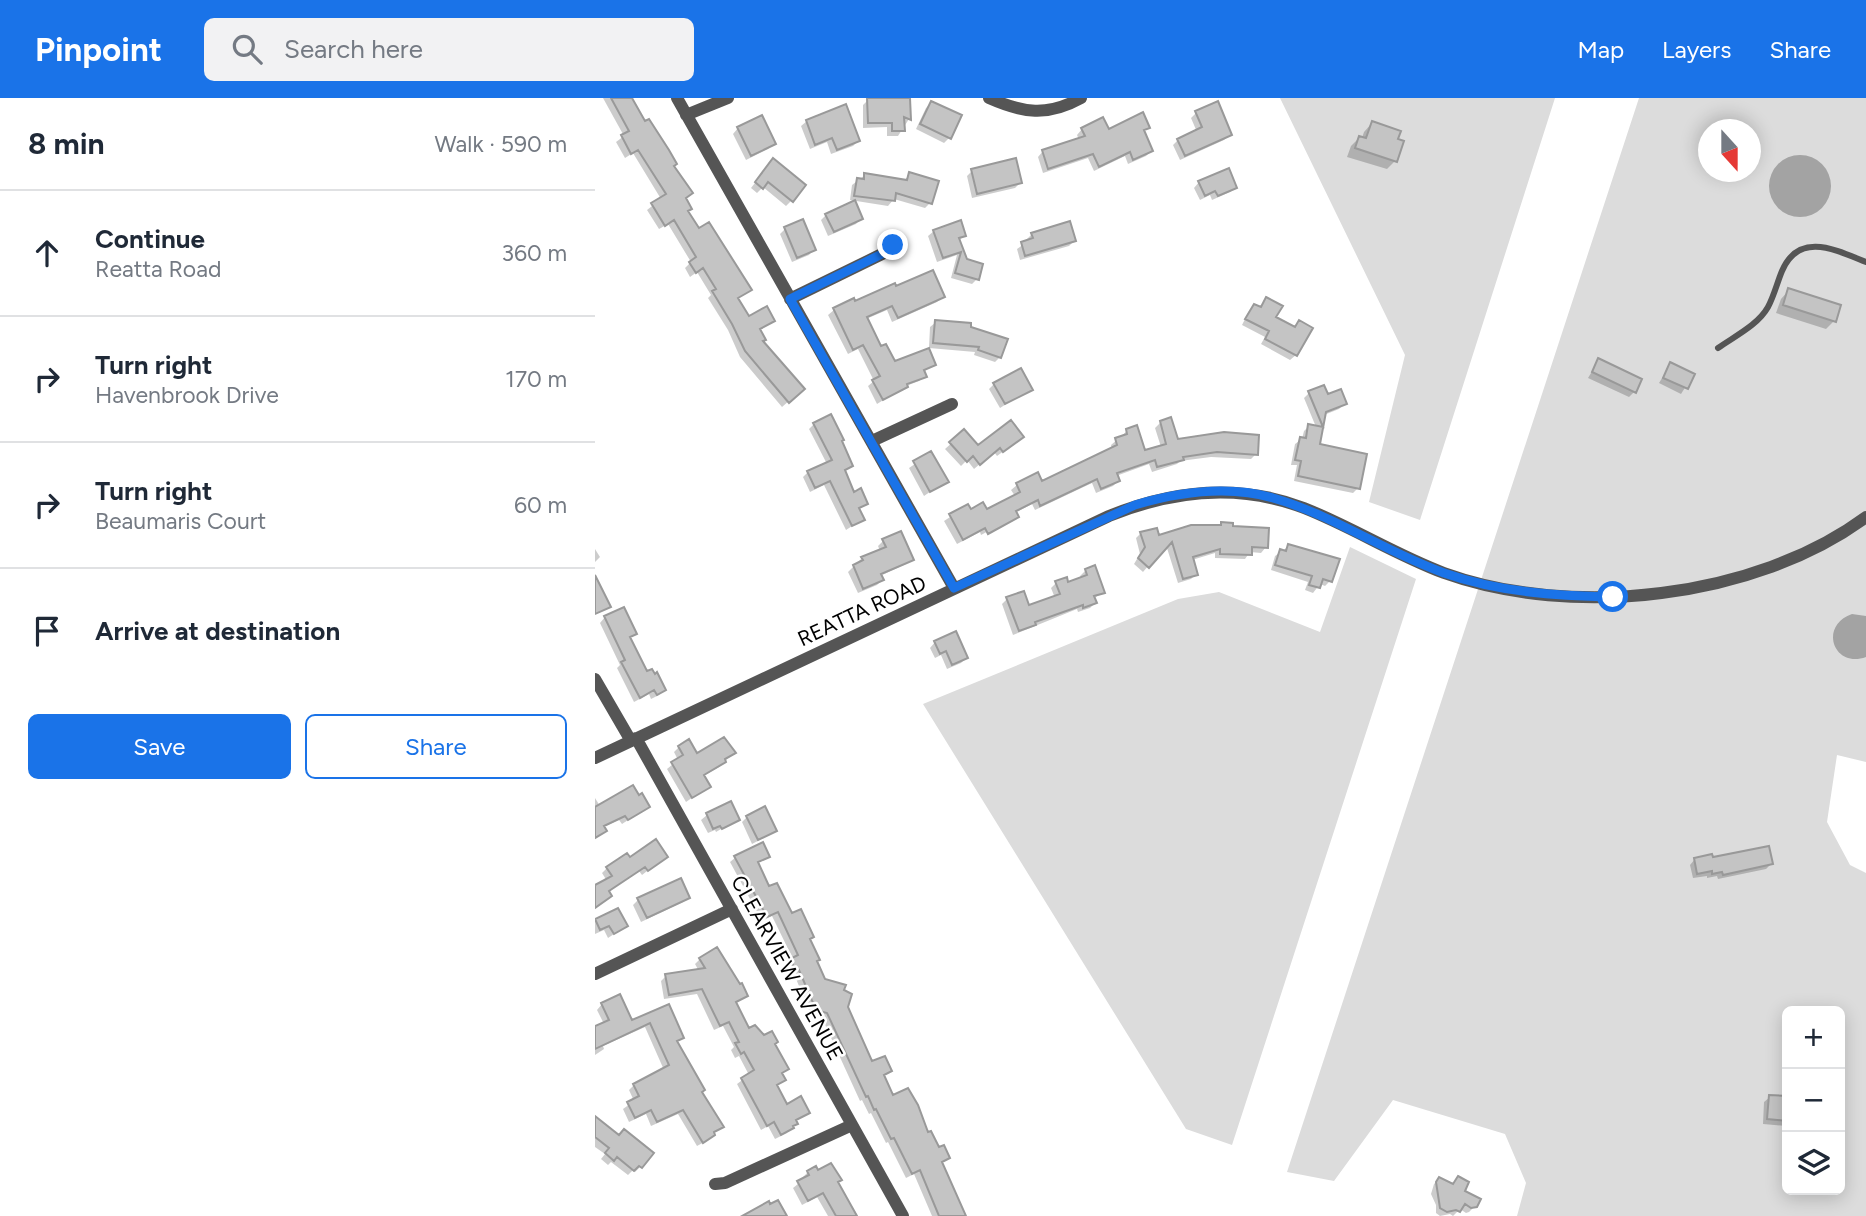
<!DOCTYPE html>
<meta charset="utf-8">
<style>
:root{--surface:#fff;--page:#f2f2f3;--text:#1f2937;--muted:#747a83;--line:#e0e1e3;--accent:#1a73e8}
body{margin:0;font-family:Figtree,sans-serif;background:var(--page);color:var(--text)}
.controls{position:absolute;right:21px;bottom:21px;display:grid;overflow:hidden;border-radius:10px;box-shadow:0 4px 18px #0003}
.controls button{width:63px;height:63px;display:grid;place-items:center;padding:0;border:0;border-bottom:2px solid var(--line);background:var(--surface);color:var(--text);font:35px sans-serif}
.compass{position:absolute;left:1103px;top:21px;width:63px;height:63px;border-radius:50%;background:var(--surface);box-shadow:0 4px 18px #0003;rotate:159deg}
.stop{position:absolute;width:21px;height:21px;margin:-16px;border:5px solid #1a73e8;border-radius:50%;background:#fff}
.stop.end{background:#1a73e8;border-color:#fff;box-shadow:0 2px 7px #0008}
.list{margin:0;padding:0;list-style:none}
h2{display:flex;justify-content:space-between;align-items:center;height:91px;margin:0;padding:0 28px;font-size:30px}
h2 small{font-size:23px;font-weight:400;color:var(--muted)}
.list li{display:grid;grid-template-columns:46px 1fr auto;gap:21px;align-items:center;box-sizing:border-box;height:126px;padding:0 28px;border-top:2px solid var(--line)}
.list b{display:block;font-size:26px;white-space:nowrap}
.list p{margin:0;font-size:23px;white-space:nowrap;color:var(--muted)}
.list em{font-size:23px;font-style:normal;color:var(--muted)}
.actions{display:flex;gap:14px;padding:21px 28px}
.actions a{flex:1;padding:16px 0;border:2px solid var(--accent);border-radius:10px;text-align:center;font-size:24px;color:var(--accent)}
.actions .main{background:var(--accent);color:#fff}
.icon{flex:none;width:38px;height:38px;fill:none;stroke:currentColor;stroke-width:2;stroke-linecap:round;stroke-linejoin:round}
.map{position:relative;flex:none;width:1271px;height:1118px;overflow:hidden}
header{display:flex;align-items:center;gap:42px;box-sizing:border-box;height:98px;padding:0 35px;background:var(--accent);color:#fff}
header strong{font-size:33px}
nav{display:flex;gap:38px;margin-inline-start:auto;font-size:24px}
.search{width:490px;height:63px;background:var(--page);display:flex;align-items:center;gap:18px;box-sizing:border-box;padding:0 24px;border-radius:10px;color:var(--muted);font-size:26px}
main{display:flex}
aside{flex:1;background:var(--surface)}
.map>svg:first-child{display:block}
</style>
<header>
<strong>Pinpoint</strong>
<div class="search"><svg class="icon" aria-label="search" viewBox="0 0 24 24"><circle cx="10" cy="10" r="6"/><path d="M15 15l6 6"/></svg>Search here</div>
<nav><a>Map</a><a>Layers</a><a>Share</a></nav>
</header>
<main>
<aside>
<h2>8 min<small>Walk · 590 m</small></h2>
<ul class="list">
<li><svg class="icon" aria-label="ahead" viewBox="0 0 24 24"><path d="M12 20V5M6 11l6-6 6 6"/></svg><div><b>Continue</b><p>Reatta Road</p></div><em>360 m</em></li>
<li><svg class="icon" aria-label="right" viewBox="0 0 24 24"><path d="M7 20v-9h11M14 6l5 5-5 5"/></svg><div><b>Turn right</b><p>Havenbrook Drive</p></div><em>170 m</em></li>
<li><svg class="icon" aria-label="right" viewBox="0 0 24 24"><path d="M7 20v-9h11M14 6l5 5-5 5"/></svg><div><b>Turn right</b><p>Beaumaris Court</p></div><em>60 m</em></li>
<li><svg class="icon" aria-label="arrive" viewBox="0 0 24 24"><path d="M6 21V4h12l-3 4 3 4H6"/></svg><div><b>Arrive at destination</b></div></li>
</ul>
<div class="actions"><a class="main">Save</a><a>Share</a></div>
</aside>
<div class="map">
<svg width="1271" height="1118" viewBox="0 0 1271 1118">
<rect width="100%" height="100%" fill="#fff"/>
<path fill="#dcdcdc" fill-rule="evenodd" d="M685 0H960L825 422 774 404 810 257Z
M1044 0H1271V664L1242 657 1232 724 1255 767 1271 775V1118H922L931 1085 910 1036 798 1002 739 1083 692 1074ZM1114 32H1156V74H1114ZM1192 913H1245V1092H1192Z
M755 449 821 481 637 1047 591 1031 328 606 583 501 624 494 725 534Z"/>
<path fill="#a3a3a3" d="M1174 88a31 31 0 1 1 62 0a31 31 0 1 1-62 0Z
M1257 516 1271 518V559C1239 571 1223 528 1257 516Z"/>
<path fill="#0003" d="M8 0H35L96 95 91 100 92 114 103 132 155 191 142 201 153 220 178 223 164 233 166 244 202 296 187 309 145 259 133 232 113 200 116 197 102 174 95 179 90 170 96 164 73 126 64 131 52 112 66 101 38 55 30 60 21 44 29 38Z
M273 2 314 21 303 38H292V29L268 30V7Z
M336 5 354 40 349 45 321 31 331 10Z
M601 15 635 36 629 42 585 62 578 47 583 42 602 34 596 20Z
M212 23 263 43 258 48 236 56 232 44 215 51 206 28Z
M777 25 800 63 792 71 752 59 756 48 764 40H767L769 34Z
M553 29 548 34 556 53 551 58 533 66 530 58 499 73 493 60 448 75 443 59 448 53 484 42 482 37 487 31 513 34Z
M143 30 179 46 173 51 151 62 138 36Z
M173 68 196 103 191 108 168 89 162 95 156 90Z
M377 73 425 85 420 90 377 100 372 78Z
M315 76 335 105 330 110 299 101 293 108 255 102 257 87 270 77 309 83Z
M604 84 640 89 635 94 617 102 615 97 605 102 599 90Z
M231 117 266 120 261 126 233 138 226 122Z
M190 131 219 151 214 157 197 164 185 136Z
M339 133 369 137 364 143 370 163 382 181 377 186 356 180 362 157 342 164 333 138Z
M437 136 479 143 474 148 425 162 422 151 432 144 431 142Z
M300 190 347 198 342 204 297 224 292 212 271 221 286 250 299 265 339 267 328 274 330 278 324 283 311 288 282 306 273 288 279 283 263 251 253 256 233 217 239 212 258 202 260 205Z
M1194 192 1239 223 1231 231 1181 215 1186 201Z
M671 201 679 220 698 230 704 225 701 257 695 262 666 246 670 239 647 227 654 213 659 208 664 210Z
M341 224 374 230 405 259 400 264 379 257 380 254 334 250 335 229Z
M1004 262 1039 294 1034 299 993 280Z
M1076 266 1098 277 1086 296 1064 285Z
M399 286 435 291 405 310 394 291Z
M714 295 732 298 750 305 744 311 729 317 723 348 763 390 758 395 699 383 702 367H696L700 346 707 341 709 333 714 328 721 329 709 300Z
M566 324 581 342 661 356 656 361 616 359 585 363 582 366 557 374 554 366 521 378 523 383 518 388 501 395 497 385 440 412 437 406 420 415 422 419 418 423V420L386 437 385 434 362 446 349 423 372 408 375 413H391L420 398 416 392 422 387 442 377 446 385 517 352 516 347 532 333 549 354 566 349 560 330Z
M219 326 245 344 256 368 249 374 259 396 271 406 263 412 268 421 251 432 229 387 215 394 208 379 213 374 232 366 214 331Z
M369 334 382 349 421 344 402 358 399 354 379 371 372 362 366 368 350 351Z
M336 355 351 383 329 398 314 370Z
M627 426 671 449 666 455 655 454 650 461 620 460V455L597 462 601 476 596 481 583 485 571 447 548 474 539 466 545 456 541 440 546 435 563 439 624 429Z
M288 443 317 461 311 466 285 478 287 482 282 487 263 495 253 474 267 460 285 453 283 448Z
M694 448 735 483 730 488 725 486 718 495 710 492 713 484 676 472 680 458Z
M0 451 5 459 0 464Z
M491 472 508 494 498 501 500 505 495 510 483 514 482 511 418 537 407 506 412 501 433 510 460 500 456 490 461 485 472 486 487 481 485 478Z
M10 519 40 536 34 541 52 576 69 591 64 597 56 601 54 596 39 604 22 570 25 567 5 525Z
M340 544 371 560 366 565 352 571 346 557 340 560 335 550Z
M84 649 102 657 139 654 124 669 108 678 114 688 91 704 72 671 83 662 79 654Z
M0 700 5 708 53 709 27 726 24 722 8 729 10 733 0 741Z
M135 705 143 721 121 734 120 732 113 735 106 722 112 717Z
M152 719 180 732 174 737 157 746 147 724Z
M172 758 162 766 173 791 213 842 229 882 251 909 276 965 295 973 288 979 298 1000 332 1037 343 1052 353 1060 346 1066 369 1118H337L319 1076 311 1080 293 1044 291 1045 276 1015 274 1016 267 1002 265 1003 227 920 216 917 199 876 195 877 191 868 198 861 177 818 167 823 135 764 141 759Z
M1100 761H1117L1176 766 1171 771 1123 781 1122 778 1112 780V778L1098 780 1095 767Z
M34 762 65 763 47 777 44 773 13 794 0 810V789L12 783 7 775 12 770Z
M93 799 88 804 46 824 38 807 43 802Z
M22 812 31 828 13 840 9 832 0 836V823Z
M105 861 151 898 140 906 153 932 178 946 192 971 186 976 189 981 180 989 191 1008 213 1014 200 1024 192 1035 180 1041 173 1028 166 1032 142 986 154 977 144 958 140 960 136 952 139 949 128 928 119 932 102 896 69 901 66 883 71 878 104 873 100 866Z
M7 906 36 924 73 908 87 940 81 946 106 994 126 1028 113 1042 102 1048 83 1016 56 1028 51 1016 34 1024 28 1011 39 1003 34 992 39 987 69 972 50 929 8 948 9 951 0 957V930L9 926 2 912Z
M1175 999 1192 1000V1028L1168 1026 1169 1004Z
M0 1020 45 1069 40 1074 38 1072 33 1077 16 1064 13 1067 6 1061 10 1056 0 1049Z
M213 1074 242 1085 263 1118H233L222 1099 207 1107 198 1090 209 1081 208 1079Z
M863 1080 867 1094 880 1108 874 1114 871 1115 865 1111 858 1118 855 1116 845 1118 841 1115V1107L836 1096 839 1086 844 1081 857 1087Z"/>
<path fill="#c4c4c4" stroke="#999" stroke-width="2" d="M16 0H37L50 23 54 21 74 52 82 66 79 68 98 95 91 100 97 111 93 113 104 130 114 124 157 192 143 200 154 218 172 208 180 223 165 231 171 242 168 243 210 291 194 305 150 253 137 226 117 193 121 191 108 170 101 175 94 164 101 159 79 122 70 128 56 105 71 96 43 52 36 56 26 37 34 33Z
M272 0H315L316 22 309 19 310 33H297V25H273Z
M336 3 367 17 356 41 325 26Z
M623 3 637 37 590 58 582 41 607 29 600 13Z
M251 6 265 43 242 52 237 40 220 47 211 22Z
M548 14 555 30 549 32 558 53 538 62 535 54 504 69 498 56 453 71 447 52 490 38 486 30 508 19 514 31Z
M167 17 181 46 156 58 142 29Z
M777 23 806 33 803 41 809 43 802 64 760 50 764 38 771 40Z
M178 60 211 87 198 104 173 84 168 91 160 84Z
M421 60 427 85 382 96 376 71Z
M634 70 642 90 623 98 620 93 610 98 603 83Z
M314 74 344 83 337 106 301 95 300 103 259 98 262 80 269 81V75L312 82Z
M260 102 268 121 239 134 230 116Z
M208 121 221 152 202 160 189 129Z
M366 122 371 138 364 140 372 161 388 166 384 182 360 175 366 154 348 160 338 132Z
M475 123 481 143 430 158 426 144 438 140 436 135Z
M338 172 350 199 303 220 297 208 272 219 286 248 291 246 300 263 334 250 341 267 329 272 332 279 312 286 313 289 288 302 277 282 285 278 268 247 258 252 238 210 259 200 260 203 300 185 301 188Z
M1193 190 1246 207 1241 224 1188 207Z
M671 199 688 208 681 219 700 229 704 222 718 230 702 258 670 241 674 233 650 221 659 206 666 209Z
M340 222 376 225V229L413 241 406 260 383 252 384 249 338 245Z
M1003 260 1047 281 1041 295 997 274Z
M1075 264 1100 276 1093 291 1068 280Z
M426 270 438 292 410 306 398 285Z
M729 287 733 296 746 291 752 306 731 314 725 346 772 356 765 391 703 378 706 363 700 362 705 339 711 340 713 326 728 329 713 293Z
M236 316 249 342 247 343 258 368 250 372 259 394 266 390 273 406 264 410 270 422 257 428 235 383 220 390 212 373 237 362 218 325Z
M576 319 583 341 629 334 664 337 663 357 622 354 588 359 589 362 562 369 560 362 522 375 525 383 506 391 502 381 445 408 443 402 421 413 424 419 393 436 390 430 368 442 354 416 373 406 376 411 388 404 392 411 425 394 421 385 443 374 447 383 522 347 520 340 532 336 531 331 542 327 550 352 571 346 565 323Z
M416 322 429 339 408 354 405 350 385 367 378 358 372 364 354 344 369 331 383 347Z
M336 353 354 384 335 394 318 363Z
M626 424 638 425V428L674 430 673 450 657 449V457L625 456V451L598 459 603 477 588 481 577 444 554 470 543 460 550 449 545 434 562 430 564 437 596 427H626Z
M306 433 319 462 286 476 289 482 268 491 258 467 268 462 266 459 291 449 287 441Z
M693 446 745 461 737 484 728 481 725 490 714 487 717 478 680 467 685 451 691 453Z
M500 467 510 495 499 498 502 505 488 510V507L440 524 441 527 424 533 411 499 429 493 434 507 465 496 460 483 472 479 473 484 492 477 490 471Z
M0 477 16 509 0 516Z
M29 509 42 536 35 539 52 573 57 571 60 576 62 574 71 592 62 597 59 592 45 600 26 564 30 562 9 518Z
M361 533 373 560 357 567 351 553 345 556 339 543Z
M129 639 141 655 130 661 131 664 109 677 116 689 97 700 76 664 88 657 83 648 94 641 102 655Z
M38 687 44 697 47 695 55 709 33 722 30 718 9 728 12 733 0 740V709Z
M136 703 145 722 127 731 125 728 118 731 111 715Z
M170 708 182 733 163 742 151 718Z
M61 741 73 759 53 773 50 769 14 793 17 798 0 810V787L17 778 11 769 32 755 35 759Z
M168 744 175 759 163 764 174 788 182 785 197 815 206 811 219 839 215 841 225 862 222 863 230 881 251 887 249 892 257 896 253 909 277 963 290 958 297 973 289 977 298 997 313 990 323 1007 333 1034 336 1033 344 1049 349 1047 355 1060 347 1064 371 1118H344L325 1072 317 1076 299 1040 296 1041 281 1011 279 1012 273 998 271 999 232 915 221 912 204 872 201 873 195 861 203 857 183 814 172 819 139 758Z
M1174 748 1178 766 1128 777 1127 774 1117 776V773L1102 776 1099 760 1117 756 1118 759Z
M86 780 95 800 52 820 42 800Z
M23 810 33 828 19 836 14 828 5 832 0 821Z
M122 849 145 886 147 885 153 898 141 904 154 930 160 927 169 937 177 933 183 944 180 946 194 971 187 975 191 982 182 987 192 1006 206 998 215 1015 201 1022 203 1026 198 1028 199 1030 186 1037 179 1024 172 1028 146 980 159 972 149 954 146 956 140 945 144 944 134 924 125 928 107 891 74 897 70 876 110 870 104 860Z
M25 896 37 922 74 906 89 940 82 943 110 992 107 994 129 1029 119 1034 120 1037 108 1045 88 1012 62 1024 56 1012 40 1020 32 1004 44 998 38 986 74 967 55 925 0 951V928L14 922 6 905Z
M1174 997 1192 998V1023L1172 1021Z
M0 1018 24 1037 29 1031 59 1055 47 1070 44 1068 39 1073 22 1059 19 1063 10 1055 14 1050 0 1039Z
M236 1065 247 1082 243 1084 262 1118H241L228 1095 213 1103 202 1083 214 1077 212 1073 221 1068 223 1072Z
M863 1078 874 1084 870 1093 886 1101 882 1109 876 1110 870 1106 865 1114 861 1112 852 1114 845 1110 841 1084 844 1079 858 1086Z
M183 1102 192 1118H147L174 1103 175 1106Z"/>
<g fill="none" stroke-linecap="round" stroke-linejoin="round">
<path stroke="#555" stroke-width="6" d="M1123 250C1140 238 1163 227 1173 209 1179 198 1182 185 1187 173 1204 133 1241 152 1271 164"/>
<path stroke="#555" stroke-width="12" d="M82 0 359 490
M394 0C428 15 452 19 486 0
M91 17 133 0
M195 201 291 154 298 147
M277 343 357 306
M0 581 36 643
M41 640 308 1118
M0 660 514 418C578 392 644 385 709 410 757 429 801 457 849 475 977 521 1160 501 1271 419
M0 876 137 811
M120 1086 130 1085 257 1027"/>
</g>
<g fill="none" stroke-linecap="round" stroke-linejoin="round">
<path stroke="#1a73e8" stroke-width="9" d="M298 147 291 154 195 201 359 490 540 407C584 394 633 387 678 400 738 417 790 454 849 475 903 494 961 498 1018 499"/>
</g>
<g text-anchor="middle" stroke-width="5" stroke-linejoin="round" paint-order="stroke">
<g font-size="21" fill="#000" stroke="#fff">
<text transform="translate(267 513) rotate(-25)" y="7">REATTA ROAD</text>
<text transform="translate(192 870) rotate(61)" y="7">CLEARVIEW AVENUE</text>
</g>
</g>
</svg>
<div class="controls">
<button>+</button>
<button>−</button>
<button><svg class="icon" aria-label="layers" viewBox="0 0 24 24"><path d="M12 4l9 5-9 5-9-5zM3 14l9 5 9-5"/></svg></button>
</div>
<svg class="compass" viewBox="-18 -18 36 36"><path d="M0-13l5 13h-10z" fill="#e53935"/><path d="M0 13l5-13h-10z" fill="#747a83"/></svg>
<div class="stop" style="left:1018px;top:499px"></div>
<div class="stop end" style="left:298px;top:147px"></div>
</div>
</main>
